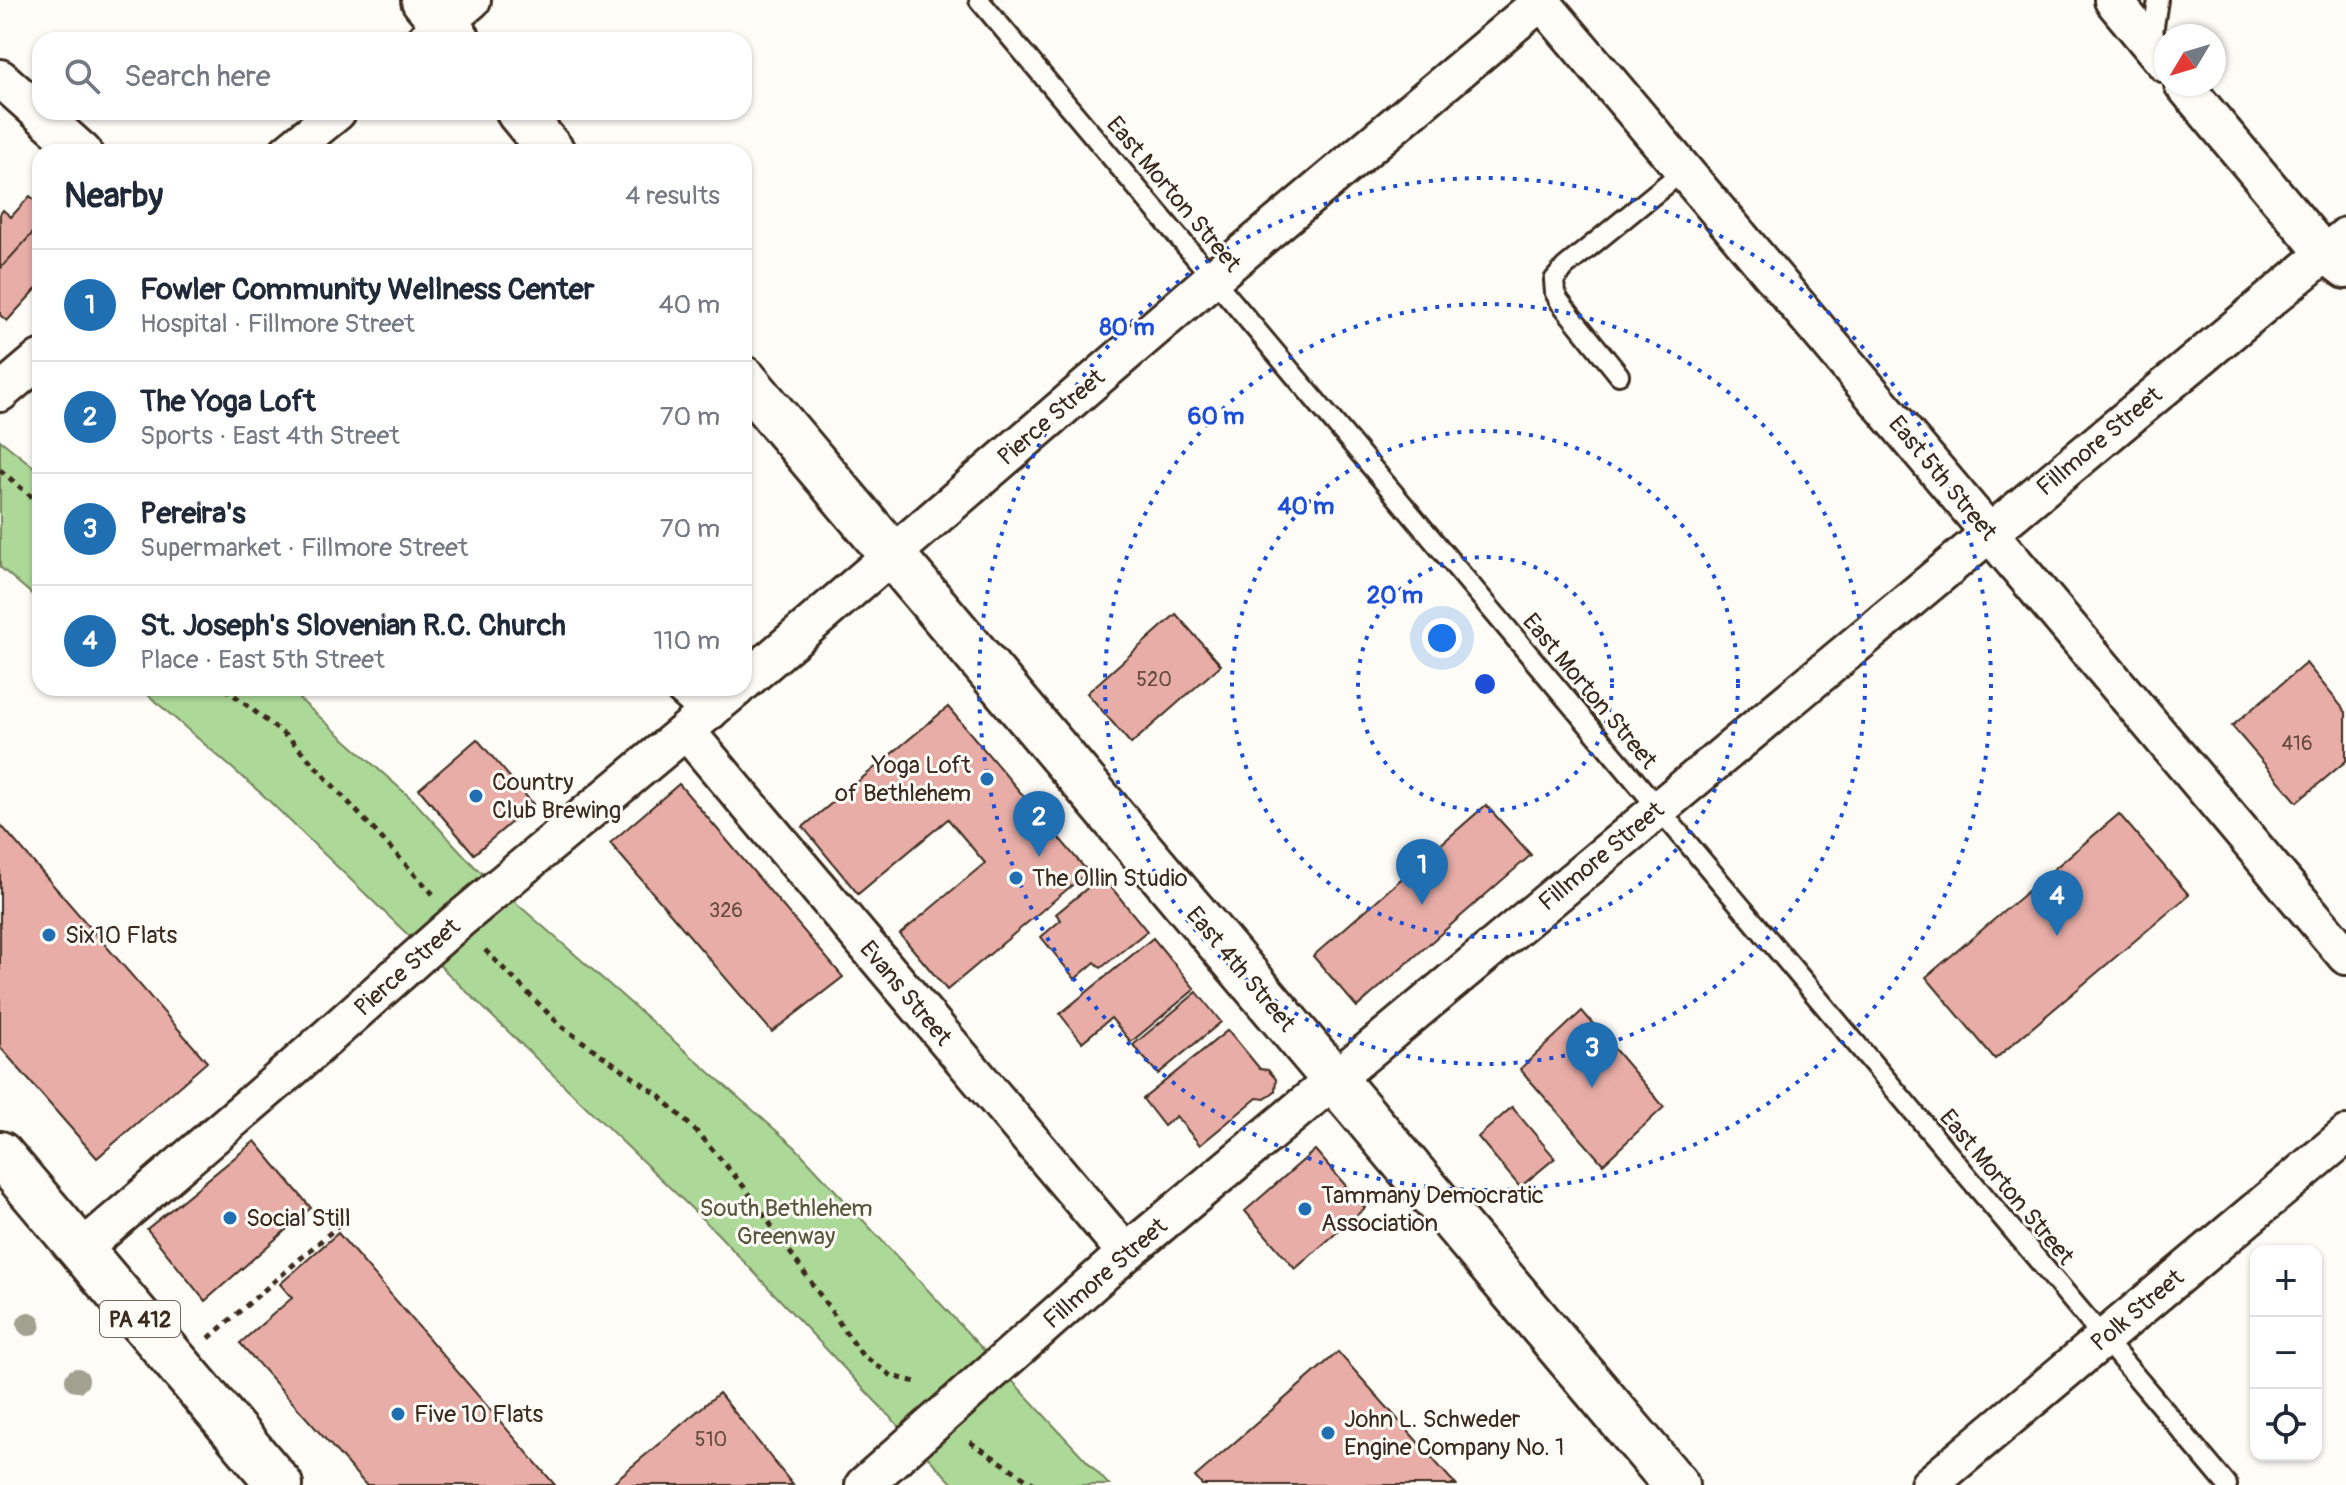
<!DOCTYPE html>
<meta charset="utf-8">
<style>
:root{--surface:#fff;--page:#f6f6f7;--text:#1f2937;--muted:#747a83;--line:#e0e1e3;--accent:#1f6fb2}
body{margin:0;font-family:Pangolin,sans-serif;background:var(--page);color:var(--text)}
.controls{position:absolute;right:24px;bottom:24px;display:grid;overflow:hidden;border-radius:16px;box-shadow:0 2px 6px #0004}
.controls button{width:72px;height:72px;display:grid;place-items:center;padding:0;border:0;border-bottom:2px solid var(--line);background:var(--surface);color:var(--text);font:40px sans-serif}
.compass{position:absolute;left:2154px;top:24px;width:72px;height:72px;border-radius:50%;background:var(--surface);box-shadow:0 2px 6px #0004;rotate:232deg}
.you{position:absolute;left:1442px;top:638px;width:28px;height:28px;margin:-20px;border:6px solid #fff;border-radius:50%;background:#1a73e8;box-shadow:0 0 0 12px #1a73e833}
.badge{display:grid;place-items:center;width:52px;height:52px;border-radius:50%;background:var(--accent);color:#fff;font-size:26px;font-weight:700}
.pin{position:absolute;translate:-50% -66px;filter:drop-shadow(0 2px 4px #0008)}
.pin::after{content:'';position:absolute;top:42px;width:28px;height:24px;background:inherit;clip-path:polygon(0 0,100% 0,50% 100%)}
.list{margin:0;padding:0;list-style:none}
h2{display:flex;justify-content:space-between;align-items:center;height:104px;margin:0;padding:0 32px;font-size:34px}
h2 small{font-size:26px;font-weight:400;color:var(--muted)}
.list li{display:grid;grid-template-columns:52px 1fr auto;gap:24px;align-items:center;box-sizing:border-box;height:112px;padding:0 32px;border-top:2px solid var(--line)}
.list b{display:block;font-size:30px;white-space:nowrap}
.list p{margin:0;font-size:26px;white-space:nowrap;color:var(--muted)}
.list em{font-size:26px;font-style:normal;color:var(--muted)}
.icon{flex:none;width:44px;height:44px;fill:none;stroke:currentColor;stroke-width:2;stroke-linecap:round;stroke-linejoin:round}
.map{position:relative;flex:none;width:2346px;height:1485px;overflow:hidden}
.search{position:absolute;background:var(--surface);box-shadow:0 2px 6px #0004;left:32px;top:32px;width:720px;height:88px;display:flex;align-items:center;gap:20px;box-sizing:border-box;padding:0 28px;border-radius:24px;color:var(--muted);font-size:30px}
.panel{position:absolute;background:var(--surface);box-shadow:0 2px 6px #0004;left:32px;top:144px;width:720px;height:552px;border-radius:24px}
.map>svg:first-child{display:block}
</style>
<div class="map">
<svg width="2346" height="1485" viewBox="0 0 2346 1485">
<rect width="100%" height="100%" fill="#fdfcf7"/>
<filter id="ink" filterUnits="userSpaceOnUse"><feTurbulence type="fractalNoise" baseFrequency=".0125" numOctaves="2"/><feDisplacementMap in="SourceGraphic" scale="16" xChannelSelector="R" yChannelSelector="G"/><feConvolveMatrix kernelMatrix="1 2 1 2 8 2 1 2 1" color-interpolation-filters="sRGB"/></filter>
<g filter="url(#ink)">
<path fill="#add998" stroke="#74825b" stroke-width="2" d="M0 440 40 472V601L0 567Z
M140 688H287L413 800 475 867 795 1147 1109 1485H954L717 1233 263 795Z"/>
<path fill="#e8ada7" stroke="#3b2a1e" stroke-width="2" d="M30 196 40 204V225L0 269V214L3 210 11 217Z
M40 225V285L7 321 0 315V269Z
M1176 614 1221 665 1131 744 1087 693Z
M2306 663 2346 712V761L2297 802 2232 726Z
M948 707 1088 872 947 990 900 934 985 863 948 819 858 894 803 827Z
M477 739 533 804 474 854 419 789Z
M679 784 843 977 772 1032 610 843Z
M1486 805 1531 855 1357 1007 1313 956Z
M2119 814 2189 895 1995 1059 1926 977Z
M0 824 207 1062 97 1158 0 1047Z
M1102 876 1147 931 1101 968 1095 962 1075 979 1041 937 1061 920 1056 914Z
M1153 938 1195 989 1131 1042 1111 1018 1082 1042 1060 1014Z
M1197 992 1221 1022 1158 1074 1133 1045Z
M1582 1011 1664 1107 1603 1164 1520 1069Z
M1228 1030 1260 1069 1268 1070 1276 1079 1275 1091 1265 1099 1257 1098 1200 1145 1176 1116 1164 1126 1143 1099Z
M1512 1107 1555 1158 1520 1187 1478 1137Z
M255 1141 311 1208 205 1301 147 1229Z
M1315 1150 1365 1208 1295 1269 1245 1211Z
M338 1233 555 1485H366L240 1343 292 1298 280 1284Z
M1338 1352 1456 1485H1202L1195 1477Z
M719 1393 793 1485H610Z"/>
<g fill="none" stroke-linecap="round" stroke-linejoin="round">
<defs>
<path id="lane" d="M979 0 2227 1485
M2151 46 2158 0
M1619 375 1560 302 1555 293 1554 280 1565 267 1684 170"/>
<path id="street" d="M1540 0 2346 956
M2113 0 2166 64
M425 40 472 0
M0 78 83 152
M2183 84 2325 254 2346 270
M288 152 337 112
M0 393 40 359
M744 682 1213 278 1543 0
M684 688 710 711
M687 732 1126 1253
M81 1250 294 1067 458 921 737 688
M864 1485 1126 1253 2346 236
M1929 1485 2346 1135"/>
<path id="secondary" d="M424 0 458 40
M519 112 552 152
M744 379 1676 1485"/>
<path id="highway" d="M0 1154 280 1485"/>
</defs>
<use href="#lane" stroke="#3b2a1e" stroke-width="24"/>
<use href="#street" stroke="#3b2a1e" stroke-width="42"/>
<use href="#secondary" stroke="#3b2a1e" stroke-width="50"/>
<use href="#highway" stroke="#3b2a1e" stroke-width="50"/>
<path stroke="#3b2a1e" stroke-width="5" stroke-dasharray="6 6" stroke-linecap="butt" d="M0 470 40 504
M225 688 291 740 433 894
M485 950 562 1027 661 1097 702 1137 745 1188 862 1355 892 1376 916 1382
M209 1338 346 1219
M970 1442 1036 1485"/>
<use href="#lane" stroke="#fdfcf7" stroke-width="18"/>
<use href="#street" stroke="#fdfcf7" stroke-width="36"/>
<use href="#secondary" stroke="#fdfcf7" stroke-width="44"/>
<use href="#highway" stroke="#fdfcf7" stroke-width="44"/>
</g>
<g fill="#a2a190">
<circle cx="29" cy="1324" r="12"/>
<circle cx="77" cy="1380" r="12"/>
</g>
</g>
<g fill="none" stroke="#1d4ed8" stroke-width="4" stroke-dasharray="4 8">
<circle cx="1485" cy="684" r="127"/>
<circle cx="1485" cy="684" r="253"/>
<circle cx="1485" cy="684" r="380"/>
<circle cx="1485" cy="684" r="506"/>
</g>
<g fill="#1f6fb2" stroke="#fdfcf7" stroke-width="3">
<circle cx="987" cy="779" r="8"/>
<circle cx="476" cy="796" r="8"/>
<circle cx="1016" cy="878" r="8"/>
<circle cx="49" cy="935" r="8"/>
<circle cx="1305" cy="1209" r="8"/>
<circle cx="230" cy="1218" r="8"/>
<circle cx="398" cy="1414" r="8"/>
<circle cx="1328" cy="1433" r="8"/>
</g>
<g text-anchor="middle" stroke-width="6" stroke-linejoin="round" paint-order="stroke">
<g font-size="20" fill="#664b40">
<text x="1154" y="686">520</text>
<text x="2297" y="750">416</text>
<text x="726" y="917">326</text>
<text x="711" y="1446">510</text>
</g>
<rect fill="#fdfcf7" stroke="#75695f" stroke-width="2" x="100" y="1301" width="80" height="36" rx="6"/>
<g font-size="22" font-weight="bold" fill="#3b2a1e">
<text x="140" y="1327">PA 412</text>
</g>
<g font-size="24" fill="#3b2a1e" stroke="#fdfcf7">
<text transform="translate(1174 194) rotate(50)" y="8">East Morton Street</text>
<text transform="translate(1051 417) rotate(-41)" y="8">Pierce Street</text>
<text transform="translate(2099 441) rotate(-40)" y="8">Fillmore Street</text>
<text transform="translate(1943 478) rotate(50)" y="8">East 5th Street</text>
<text transform="translate(1590 691) rotate(50)" y="8">East Morton Street</text>
<text transform="translate(1601 856) rotate(-40)" y="8">Fillmore Street</text>
<text transform="translate(407 967) rotate(-42)" y="8">Pierce Street</text>
<text transform="translate(1241 969) rotate(50)" y="8">East 4th Street</text>
<text transform="translate(906 993) rotate(50)" y="8">Evans Street</text>
<text transform="translate(2007 1187) rotate(50)" y="8">East Morton Street</text>
<text transform="translate(1105 1273) rotate(-41)" y="8">Fillmore Street</text>
<text transform="translate(2137 1310) rotate(-40)" y="8">Polk Street</text>
</g>
<g font-size="24" fill="#3b2a1e" stroke="#fdfcf7" text-anchor="start">
<text x="971" y="773" text-anchor="end">Yoga Loft<tspan x="971" dy="28">of Bethlehem</tspan></text>
<text x="492" y="790">Country<tspan x="492" dy="28">Club Brewing</tspan></text>
<text x="1032" y="886">The Ollin Studio</text>
<text x="65" y="943">Six10 Flats</text>
<text x="1321" y="1203">Tammany Democratic<tspan x="1321" dy="28">Association</tspan></text>
<text x="246" y="1226">Social Still</text>
<text x="414" y="1422">Five 10 Flats</text>
<text x="1344" y="1427">John L. Schweder<tspan x="1344" dy="28">Engine Company No. 1</tspan></text>
</g>
<g font-size="24" fill="#58563c" stroke="#fdfcf7">
<text x="786" y="1216">South Bethlehem<tspan x="786" dy="28">Greenway</tspan></text>
</g>
</g>
<circle cx="1485" cy="684" r="12" fill="#1d4ed8" stroke="#fdfcf7" stroke-width="4"/>
<g font-size="24" text-anchor="middle" font-weight="bold" fill="#1d4ed8" stroke="#fdfcf7" stroke-width="6" stroke-linejoin="round" paint-order="stroke">
<text x="1127" y="335">80 m</text>
<text x="1216" y="424">60 m</text>
<text x="1306" y="514">40 m</text>
<text x="1395" y="603">20 m</text>
</g>
</svg>
<div class="controls">
<button>+</button>
<button>−</button>
<button><svg class="icon" aria-label="locate" viewBox="0 0 24 24"><circle cx="12" cy="12" r="6"/><path d="M12 2v4M12 18v4M2 12h4M18 12h4"/></svg></button>
</div>
<svg class="compass" viewBox="-18 -18 36 36"><path d="M0-13l5 13h-10z" fill="#e53935"/><path d="M0 13l5-13h-10z" fill="#747a83"/></svg>
<div class="you"></div>
<div class="pin badge" style="left:1422px;top:905px">1</div>
<div class="pin badge" style="left:1039px;top:857px">2</div>
<div class="pin badge" style="left:1592px;top:1088px">3</div>
<div class="pin badge" style="left:2057px;top:936px">4</div>
<div class="search"><svg class="icon" aria-label="search" viewBox="0 0 24 24"><circle cx="10" cy="10" r="6"/><path d="M15 15l6 6"/></svg>Search here</div>
<section class="panel">
<h2>Nearby<small>4 results</small></h2>
<ul class="list">
<li><span class="badge">1</span><div><b>Fowler Community Wellness Center</b><p>Hospital · Fillmore Street</p></div><em>40 m</em></li>
<li><span class="badge">2</span><div><b>The Yoga Loft</b><p>Sports · East 4th Street</p></div><em>70 m</em></li>
<li><span class="badge">3</span><div><b>Pereira's</b><p>Supermarket · Fillmore Street</p></div><em>70 m</em></li>
<li><span class="badge">4</span><div><b>St. Joseph's Slovenian R.C. Church</b><p>Place · East 5th Street</p></div><em>110 m</em></li>
</ul>
</section>
</div>
